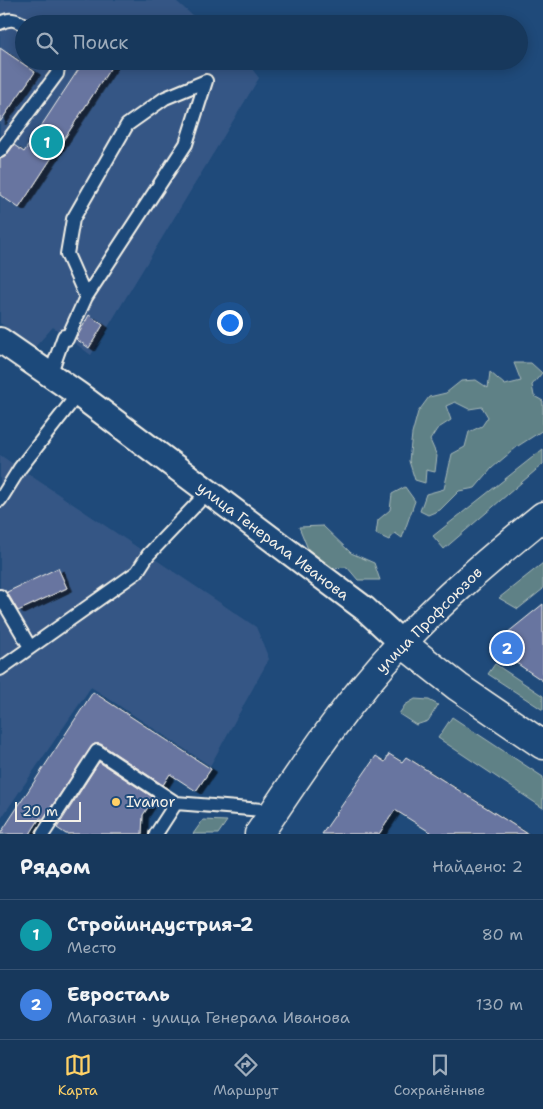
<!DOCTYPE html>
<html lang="ru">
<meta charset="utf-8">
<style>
:root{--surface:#17385c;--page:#244365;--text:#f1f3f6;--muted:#9eacbb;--line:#365272;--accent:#ffd166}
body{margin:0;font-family:"Shantell Sans",sans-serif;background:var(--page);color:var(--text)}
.scale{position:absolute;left:15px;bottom:12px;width:66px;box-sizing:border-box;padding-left:5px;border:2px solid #f4f1e8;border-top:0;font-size:14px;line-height:18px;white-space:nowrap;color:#f4f1e8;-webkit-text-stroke:4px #1f4a7a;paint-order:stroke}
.you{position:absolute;left:229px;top:322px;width:18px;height:18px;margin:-12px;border:4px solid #fff;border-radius:50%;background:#1a73e8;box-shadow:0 0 0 8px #1a73e833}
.badge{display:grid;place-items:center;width:32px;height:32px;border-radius:50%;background:var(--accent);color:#fff;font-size:16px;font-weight:700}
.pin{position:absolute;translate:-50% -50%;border:2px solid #fff;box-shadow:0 1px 5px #0006}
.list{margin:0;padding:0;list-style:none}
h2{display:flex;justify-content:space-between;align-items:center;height:65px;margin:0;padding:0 20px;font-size:21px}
h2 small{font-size:16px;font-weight:400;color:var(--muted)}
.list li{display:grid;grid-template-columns:32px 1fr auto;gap:15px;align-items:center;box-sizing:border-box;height:70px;padding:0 20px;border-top:1px solid var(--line)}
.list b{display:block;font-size:19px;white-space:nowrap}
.list p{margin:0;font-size:16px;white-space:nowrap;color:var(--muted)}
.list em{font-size:16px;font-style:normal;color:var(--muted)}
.icon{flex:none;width:28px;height:28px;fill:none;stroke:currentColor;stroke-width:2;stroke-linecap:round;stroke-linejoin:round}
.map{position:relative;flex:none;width:543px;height:834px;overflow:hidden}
.search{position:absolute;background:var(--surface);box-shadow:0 2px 12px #0003;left:15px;right:15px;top:15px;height:55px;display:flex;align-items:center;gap:12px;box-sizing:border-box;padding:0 18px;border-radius:28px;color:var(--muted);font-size:19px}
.sheet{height:205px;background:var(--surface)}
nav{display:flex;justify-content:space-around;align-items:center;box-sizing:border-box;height:70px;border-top:1px solid var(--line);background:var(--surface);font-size:14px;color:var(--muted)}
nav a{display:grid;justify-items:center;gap:2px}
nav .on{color:var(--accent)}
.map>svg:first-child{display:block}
</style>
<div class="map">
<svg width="543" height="834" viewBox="0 0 543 834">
<defs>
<filter id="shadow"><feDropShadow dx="5.5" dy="3" stdDeviation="0" flood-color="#0009"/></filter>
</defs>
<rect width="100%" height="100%" fill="#1f4a7a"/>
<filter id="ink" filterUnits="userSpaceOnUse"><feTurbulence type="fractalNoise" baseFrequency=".02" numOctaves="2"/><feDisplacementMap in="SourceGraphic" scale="10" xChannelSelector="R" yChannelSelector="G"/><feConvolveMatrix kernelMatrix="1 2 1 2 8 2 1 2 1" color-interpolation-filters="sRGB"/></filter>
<g filter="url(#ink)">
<path fill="#355785" d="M0 0H175L202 24H24V61H246L259 78 91 355 53 327 35 347 0 323Z
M0 455 256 627 269 659 210 766 91 687 0 820Z"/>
<path fill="#5e8186" stroke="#a9b9b7" d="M514 363H531L542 373 532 385 534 396 543 401V430L518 446 492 468 475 488 459 491 440 510 428 515 420 511 426 494 444 489 452 454 465 447 469 432 482 426 488 417 482 407 469 409 455 402 446 406 451 420 437 429 430 440 437 456 435 472 426 470 425 483 415 480 409 461 412 434 418 412 429 397 446 393 461 381 476 380 488 388 490 372 505 385 521 381Z
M543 449V464L444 549 433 536Z
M405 487 415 501 402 538 395 533 389 540 376 534 378 520 390 510 392 494Z
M323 526 351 553 374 563 380 580H358L347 567 332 568 308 549 299 527Z
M543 563V589L518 609 499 598Z
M495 664 543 696V710L488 674Z
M415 699 429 700 438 705 428 721 416 725 399 714 405 705Z
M452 717 543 777V808L438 738Z
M203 820 227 821 218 834H193Z"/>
<path fill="#6874a0" stroke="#f4f1e8" filter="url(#shadow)" d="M0 48 35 72 0 122Z
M84 61H115L19 208 0 195V159L6 156 14 145 24 152Z
M89 315 103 325 89 348 76 339Z
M58 568 67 588 18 611 7 592Z
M543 604V681L491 646Z
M93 692 211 769 196 791 170 774 163 785 101 744H94L43 819 40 818 30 834H0Z
M389 754 402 762 406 757 528 834H433L395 810 379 834H322L376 756 385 762Z
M99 762 154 798 143 815 142 834H66L57 828Z"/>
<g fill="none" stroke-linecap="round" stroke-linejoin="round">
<defs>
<path id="lane" d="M0 23C10 18 15 19 24 25
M0 151 57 74 59 61
M86 297 67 254 73 219 127 125 165 98 206 81
M50 375 64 336 67 339 86 297 186 144 206 81
M0 500 20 468 78 394
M0 596 30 647
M0 669 137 572 148 555 208 492
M43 834 97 751 176 803
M156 834 176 803 275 811"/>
<path id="street" d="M0 340 78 394 365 609 402 643"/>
<path id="secondary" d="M402 643 458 687 543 745
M259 834C303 768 347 701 402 643 446 596 494 556 543 516"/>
</defs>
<use href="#lane" stroke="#f4f1e8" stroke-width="16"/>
<use href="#street" stroke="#f4f1e8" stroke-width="28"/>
<use href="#secondary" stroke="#f4f1e8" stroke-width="31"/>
<use href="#lane" stroke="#1f4a7a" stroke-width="12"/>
<use href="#street" stroke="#1f4a7a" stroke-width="24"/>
<use href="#secondary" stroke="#1f4a7a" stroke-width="28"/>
</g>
</g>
<circle fill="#ffd166" stroke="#1f4a7a" stroke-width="2" cx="116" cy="802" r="5"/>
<g text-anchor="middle" stroke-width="4" stroke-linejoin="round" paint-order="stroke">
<g font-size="15" fill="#f4f1e8" stroke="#1f4a7a">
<text transform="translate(273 541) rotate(37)" y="5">улица Генерала Иванова</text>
<text transform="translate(429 620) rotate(-45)" y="5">улица Профсоюзов</text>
</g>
<g font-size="15" fill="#f4f1e8" stroke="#1f4a7a" text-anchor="start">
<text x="126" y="807">Ivanor</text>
</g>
</g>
</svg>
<div class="scale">20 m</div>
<div class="you"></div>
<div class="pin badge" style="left:47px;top:142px;background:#0f9aa8">1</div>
<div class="pin badge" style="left:507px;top:648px;background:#3f7fe0">2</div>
<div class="search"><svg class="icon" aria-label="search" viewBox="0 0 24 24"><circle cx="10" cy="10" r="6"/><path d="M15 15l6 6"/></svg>Поиск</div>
</div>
<section class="sheet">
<h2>Рядом<small>Найдено: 2</small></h2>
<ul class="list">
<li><span class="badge" style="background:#0f9aa8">1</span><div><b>Стройиндустрия-2</b><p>Место</p></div><em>80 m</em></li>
<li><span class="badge" style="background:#3f7fe0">2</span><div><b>Евросталь</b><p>Магазин · улица Генерала Иванова</p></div><em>130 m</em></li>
</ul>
</section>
<nav>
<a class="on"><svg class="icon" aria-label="map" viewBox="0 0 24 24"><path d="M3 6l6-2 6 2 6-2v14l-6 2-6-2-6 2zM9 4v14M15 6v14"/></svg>Карта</a>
<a><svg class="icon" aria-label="directions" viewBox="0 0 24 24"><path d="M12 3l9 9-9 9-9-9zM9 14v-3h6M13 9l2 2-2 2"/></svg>Маршрут</a>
<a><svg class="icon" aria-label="saved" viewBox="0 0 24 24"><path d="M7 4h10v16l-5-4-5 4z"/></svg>Сохранённые</a>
</nav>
